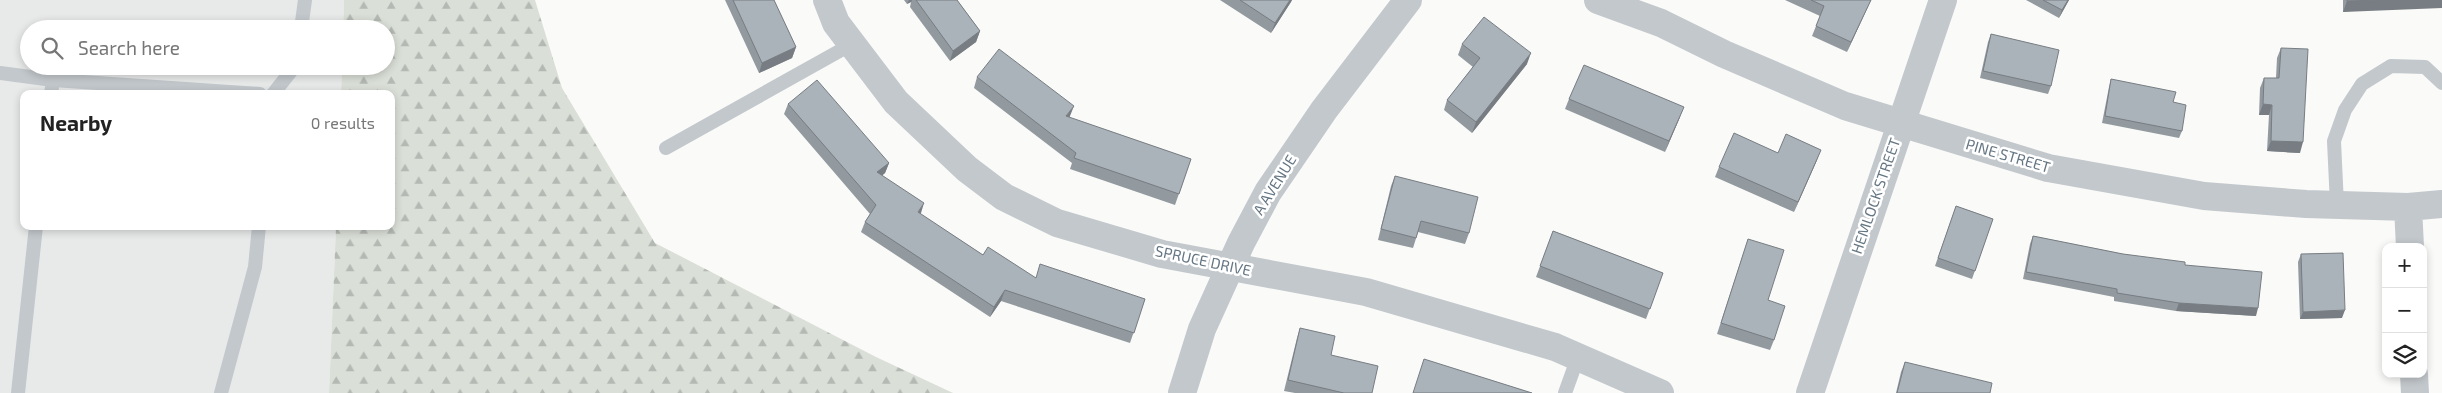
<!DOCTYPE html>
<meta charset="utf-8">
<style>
:root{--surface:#fff;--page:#f6f6f6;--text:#222;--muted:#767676;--line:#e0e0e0}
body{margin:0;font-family:"Exo 2",sans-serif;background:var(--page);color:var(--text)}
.controls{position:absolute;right:15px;bottom:15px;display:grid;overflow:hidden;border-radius:10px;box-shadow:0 2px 8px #0003}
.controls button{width:45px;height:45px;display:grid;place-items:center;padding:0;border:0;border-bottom:1px solid var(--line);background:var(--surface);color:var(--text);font:25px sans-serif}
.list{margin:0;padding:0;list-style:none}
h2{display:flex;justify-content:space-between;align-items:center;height:65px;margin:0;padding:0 20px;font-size:21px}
h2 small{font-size:16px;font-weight:400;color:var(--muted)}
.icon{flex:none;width:28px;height:28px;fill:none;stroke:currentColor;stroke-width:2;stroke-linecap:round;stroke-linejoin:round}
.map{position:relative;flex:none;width:2442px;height:393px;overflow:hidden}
.search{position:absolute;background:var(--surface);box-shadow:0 2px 8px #0003;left:20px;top:20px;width:375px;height:55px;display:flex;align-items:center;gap:12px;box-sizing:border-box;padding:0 18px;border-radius:28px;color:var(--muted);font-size:19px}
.panel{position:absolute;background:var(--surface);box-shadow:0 2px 8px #0003;left:20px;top:90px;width:375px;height:140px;border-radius:10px}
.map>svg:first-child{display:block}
</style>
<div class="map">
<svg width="2442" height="393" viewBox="0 0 2442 393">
<defs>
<pattern id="forest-firs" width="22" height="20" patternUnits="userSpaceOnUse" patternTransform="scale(1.25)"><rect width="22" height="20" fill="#dadfd7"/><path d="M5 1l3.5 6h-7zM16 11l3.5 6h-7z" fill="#b4b9b4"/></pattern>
</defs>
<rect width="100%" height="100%" fill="#fafaf8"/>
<path fill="#e8e9e9" d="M0 0H344L343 29H29V66H342L341 94H24V226H336L329 393H0Z"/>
<path fill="url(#forest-firs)" d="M344 0H535L562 88 655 243 876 357 953 393H329L336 226H391V94H341L342 66H386V29H343Z"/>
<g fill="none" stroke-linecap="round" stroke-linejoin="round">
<path stroke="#c3c8cc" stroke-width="14" d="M301 29 305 0
M0 73 53 80
M51 94 53 80 260 94
M273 94 295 66
M666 148 852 44
M2337 205 2334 141 2345 110 2362 84 2391 66 2425 67 2442 83
M18 393 36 226
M221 393 255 267 259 226
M1565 393 1578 357"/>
<path stroke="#c3c8cc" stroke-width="28" d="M827 0 836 23 896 102 967 169 1004 197 1057 223 1162 254 1366 292 1555 347 1660 393
M1598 0 1661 23 1724 54 1845 106 2048 168 2204 196 2306 204 2408 207 2442 204
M2408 207 2410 247
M2414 374 2415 393
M1182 393 1202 329 1241 243 1268 192 1324 110 1408 0
M1810 393 1943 0"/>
</g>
<path fill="#929a9f" d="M725 0H774L796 47 792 58 759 73Z
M904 0H957L980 31 976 42 950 61 910 7 911 2 907 4Z
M1220 0H1292L1271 33Z
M1785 0H1871L1847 52 1812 36 1820 16Z
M2026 0H2069L2059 18Z
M2343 0H2442L2343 12Z
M1991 34 2051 86 2048 94 1980 78 1988 42Z
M1462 44 1527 64 1472 133 1444 110 1447 100 1473 67 1458 55Z
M2281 48 2300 153 2267 151 2269 115H2259L2260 88 2264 78H2276L2277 58Z
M977 77 1070 116 1069 118 1191 159 1175 205 1070 169 1072 163 974 88Z
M2111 79 2173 102 2182 131 2179 138 2102 123 2109 87Z
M1569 99 1680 117 1665 152 1565 109Z
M788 104 889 163 885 173 882 175 920 214 983 255 1036 278 1145 299 1130 343 1001 301 990 317 861 232 865 222 870 214 784 114Z
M1778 153 1817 160 1794 212 1715 177 1719 167Z
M1395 176 1469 233 1465 244 1418 232 1413 248 1378 240 1391 186Z
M1956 206 1993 219 1972 279 1935 266Z
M1553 231 1663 273 1646 319 1536 277Z
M2033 236 2123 254 2185 265 2256 316 2176 311 2114 301V297L2023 279 2030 244Z
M1748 239 1768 300 1774 340 1770 350 1717 334Z
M2301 254 2342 318 2300 319 2298 262Z
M1300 328 1331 355 1372 393H1295L1284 391 1297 338Z
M1905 362 1990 393H1896L1901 372Z"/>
<path fill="#777d82" d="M909 0H912L911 2 907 4Z
M1290 0H1292L1291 2 1271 33 1275 23Z
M1871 0 1847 52 1851 42Z
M2068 0H2069L2059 18 2062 10Z
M2380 0H2442V8L2343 12 2347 1Z
M980 31 976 42 950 61 953 51Z
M796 47 792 58 759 73 762 63Z
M1531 53 1527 64 1472 133 1476 122Z
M2263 104 2272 105 2269 115H2259Z
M1074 106 1070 116 1062 127 1066 116Z
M1684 107 1680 117 1665 152 1669 141Z
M2271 141 2303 142 2300 153 2267 151Z
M1821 150 1817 160 1794 212 1798 202Z
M889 163 885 173 874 183 877 172Z
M924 203 921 213 914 223 918 212Z
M1005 290 1001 301 990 317 994 307Z
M2179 303 2258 308 2256 316 2176 311Z
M2345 310 2342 318 2300 319 2303 312Z"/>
<path fill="#aab3b9" stroke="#777d82" d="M733 0H774L796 47 762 63Z
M916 0H957L980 31 953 51Z
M1240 0H1290L1275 23Z
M1811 0H1871L1851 42 1816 26 1824 6Z
M2043 0H2068L2062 10Z
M2347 0H2380L2347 1Z
M1484 17 1531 53 1476 122 1447 100 1480 58 1462 44Z
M1991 34 2059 50 2051 86 1983 71Z
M2281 48 2308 49 2303 142 2271 141 2272 105 2263 104 2264 78H2279Z
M999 49 1074 106 1066 116 1191 159 1179 194 1074 158 1076 153 977 77Z
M1584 65 1684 107 1669 141 1569 99Z
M2111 79 2176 92 2173 102 2186 105 2182 131 2105 116Z
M817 80 889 163 877 172 924 203 918 212 983 255 988 247 1036 278 1040 264 1145 299 1134 333 1005 290 994 307 865 222 876 205 788 104Z
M1734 133 1778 153 1786 134 1821 150 1798 202 1719 167Z
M1395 176 1478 197 1469 233 1421 221 1416 238 1381 229Z
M1956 206 1993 219 1975 271 1938 258Z
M1553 231 1663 273 1650 309 1540 266Z
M2033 236 2123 254 2185 262V265L2262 272 2258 308 2179 303 2117 293V289L2026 272Z
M1748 239 1784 250 1768 300 1785 306 1774 340 1721 323Z
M2343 253 2345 310 2303 312 2301 254Z
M1300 328 1335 336 1331 355 1378 366 1372 393H1344L1288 380Z
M1424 359 1532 393H1413Z
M1905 362 1992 383 1990 393H1897Z"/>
<g text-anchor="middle" stroke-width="5" stroke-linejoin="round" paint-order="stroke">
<g font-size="15" fill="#657683" stroke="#fff">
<text transform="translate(2008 156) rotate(16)" y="5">PINE STREET</text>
<text transform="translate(1275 185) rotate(-58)" y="5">A AVENUE</text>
<text transform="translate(1876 196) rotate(-71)" y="5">HEMLOCK STREET</text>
<text transform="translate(1203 261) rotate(12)" y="5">SPRUCE DRIVE</text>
</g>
</g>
</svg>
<div class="controls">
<button>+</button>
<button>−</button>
<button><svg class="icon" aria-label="layers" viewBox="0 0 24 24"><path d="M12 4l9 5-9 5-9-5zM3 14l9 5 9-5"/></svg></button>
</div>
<div class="search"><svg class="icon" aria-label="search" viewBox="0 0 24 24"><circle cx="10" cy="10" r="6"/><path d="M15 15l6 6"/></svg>Search here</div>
<section class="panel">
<h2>Nearby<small>0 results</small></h2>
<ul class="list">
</ul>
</section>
</div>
